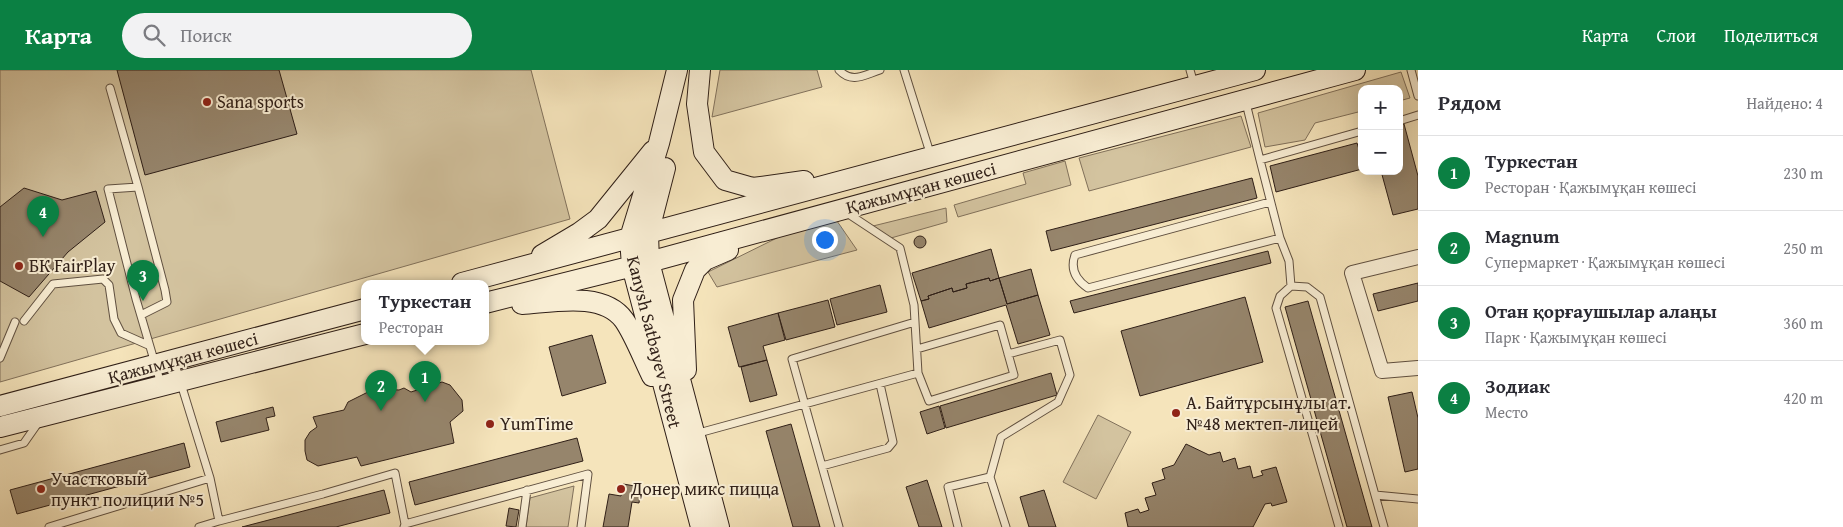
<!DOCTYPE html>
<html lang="ru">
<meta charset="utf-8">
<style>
:root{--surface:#fff;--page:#f2f2f3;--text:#2b2b33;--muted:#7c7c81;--line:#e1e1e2;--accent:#0b8043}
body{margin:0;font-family:"Gentium Book Plus",serif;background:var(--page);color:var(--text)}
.controls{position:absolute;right:15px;top:15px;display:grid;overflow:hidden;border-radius:10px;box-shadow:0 5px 20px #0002}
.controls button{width:45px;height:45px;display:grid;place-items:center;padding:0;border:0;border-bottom:1px solid var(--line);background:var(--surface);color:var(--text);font:25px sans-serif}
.you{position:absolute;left:824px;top:169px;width:18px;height:18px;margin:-12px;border:4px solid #fff;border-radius:50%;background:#1a73e8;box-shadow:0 0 0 8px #1a73e833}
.badge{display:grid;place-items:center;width:32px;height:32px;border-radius:50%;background:var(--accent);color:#fff;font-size:16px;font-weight:700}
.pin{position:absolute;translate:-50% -41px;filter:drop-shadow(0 1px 2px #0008)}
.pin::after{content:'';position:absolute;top:26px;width:18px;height:15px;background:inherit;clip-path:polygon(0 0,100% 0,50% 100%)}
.popup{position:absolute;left:361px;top:210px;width:128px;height:65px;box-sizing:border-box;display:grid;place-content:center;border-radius:10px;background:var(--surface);filter:drop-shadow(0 1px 4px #0005);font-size:16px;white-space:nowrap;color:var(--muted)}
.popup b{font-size:19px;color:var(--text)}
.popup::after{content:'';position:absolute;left:50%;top:100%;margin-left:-10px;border:10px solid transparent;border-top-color:var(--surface)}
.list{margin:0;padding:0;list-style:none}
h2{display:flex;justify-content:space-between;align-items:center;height:65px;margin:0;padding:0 20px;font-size:21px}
h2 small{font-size:16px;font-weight:400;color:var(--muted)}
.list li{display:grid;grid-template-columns:32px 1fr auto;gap:15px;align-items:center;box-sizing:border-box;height:75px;padding:0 20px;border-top:1px solid var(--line)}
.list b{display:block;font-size:19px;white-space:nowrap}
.list p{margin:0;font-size:16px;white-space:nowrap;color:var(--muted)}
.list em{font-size:16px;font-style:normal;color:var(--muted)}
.icon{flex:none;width:28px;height:28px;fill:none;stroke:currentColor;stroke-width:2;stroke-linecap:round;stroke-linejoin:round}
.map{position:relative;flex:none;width:1418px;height:457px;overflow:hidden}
header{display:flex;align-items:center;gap:30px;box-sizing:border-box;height:70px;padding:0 25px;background:var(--accent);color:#fff}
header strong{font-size:24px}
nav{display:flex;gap:28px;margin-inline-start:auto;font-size:18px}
.search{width:350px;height:45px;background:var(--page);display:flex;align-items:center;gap:12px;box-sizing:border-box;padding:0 18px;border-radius:28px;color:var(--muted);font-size:19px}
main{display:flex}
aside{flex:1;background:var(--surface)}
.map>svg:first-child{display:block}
</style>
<header>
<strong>Карта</strong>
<div class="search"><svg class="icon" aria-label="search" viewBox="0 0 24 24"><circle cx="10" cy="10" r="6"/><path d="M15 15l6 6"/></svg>Поиск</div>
<nav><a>Карта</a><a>Слои</a><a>Поделиться</a></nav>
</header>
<main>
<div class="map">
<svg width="1418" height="457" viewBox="0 0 1418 457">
<rect width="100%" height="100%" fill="#f5e4bb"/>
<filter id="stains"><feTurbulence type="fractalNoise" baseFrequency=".004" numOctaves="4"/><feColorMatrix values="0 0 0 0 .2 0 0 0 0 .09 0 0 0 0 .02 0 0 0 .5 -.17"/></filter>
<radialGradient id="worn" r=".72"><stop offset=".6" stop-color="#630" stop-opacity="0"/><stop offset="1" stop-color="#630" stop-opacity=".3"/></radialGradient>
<path fill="#d3c39f" stroke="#81715b" d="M0 0H531L570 149 0 312Z
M720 0H817L822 17 712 47Z
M1401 2 1410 28 1399 31V19H1362V41L1315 53 1305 70 1265 77 1258 43Z
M1241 46 1251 77 1089 121 1079 88Z
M1065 91 1071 115 958 147 954 135 1026 114 1023 103Z
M946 138 947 152 891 168 873 156Z
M837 151 857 180 717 217 708 202 785 164Z
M1098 345 1131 362 1096 429 1063 412Z
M574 416 568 457H526L530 428Z"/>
<path fill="#96856c" stroke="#2f1f17" d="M117 0H279L297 64 145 105Z
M1404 54 1418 106V139L1393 145 1381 101H1399V56Z
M1357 73 1362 89V99L1276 122 1270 96Z
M1252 108 1257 128 1051 181 1046 161Z
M24 118 62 130 96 121 105 152 68 182 29 227 0 211V137Z
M914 172a6 6 0 1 1 12 0a6 6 0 1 1-12 0Z
M991 179 999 208 990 211 989 208 966 214 967 218 953 222 952 218 928 226 929 229 921 231 912 203Z
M1268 181 1271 193 1074 243 1070 231Z
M1031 199 1038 225 1007 234 999 208Z
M989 208 990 211 999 208 1007 234 1038 225 1050 265 1018 274 1006 235 929 258 921 231 929 229 928 226 952 218 953 222 967 218 966 214Z
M1418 213V231L1378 241 1373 224Z
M880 215 887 242 837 255 830 229Z
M1245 227 1263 292 1140 326 1121 261Z
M828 230 835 257 786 270 778 243Z
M1308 231 1372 457H1347L1285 237Z
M778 243 785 270 763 276 767 290 739 297 728 257Z
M592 265 606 313 562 326 549 277Z
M767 290 777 325 750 332 741 297Z
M1051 303 1057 325 946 358 940 336Z
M442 312 450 315 462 330 463 341 450 352 454 373 361 396 357 387 318 396 307 390 305 381V370L310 362 317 357 313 347 344 340 348 332 368 322 380 319 399 320 404 318 411 322Z
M1412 322 1418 348V399L1405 402 1388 327Z
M939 336 945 358 927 364 920 342Z
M273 337 275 346 266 348 269 360 221 372 216 352Z
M791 354 820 457H793L766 361Z
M577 368 583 391 415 435 409 412Z
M184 373 190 397 17 444 10 420Z
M1186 374 1209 385 1220 382 1223 392 1235 388 1238 399 1250 396 1253 408 1263 405 1261 401 1276 397 1287 432 1272 436 1271 433 1265 434 1253 457H1128L1125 443 1138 439 1140 443 1149 440 1145 428 1156 425 1152 413 1165 409 1162 399 1174 395Z
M927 410 942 457H919L906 417Z
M623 414 641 417 639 433 632 432 628 457H603L609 424 621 426Z
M384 420 390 443 336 457H242Z
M1044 420 1056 457H1029L1020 427Z
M509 438 519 440 516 457 506 456Z"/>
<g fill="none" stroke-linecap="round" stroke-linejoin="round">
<defs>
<path id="lane" d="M839 0C852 14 864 5 880 0
M904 0 931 86
M1190 0 1194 14
M1411 0 1418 26
M110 18 138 117
M1246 33 1260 90 1362 61
M1399 51 1418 45
M1260 90 1280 168 1088 218C1076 210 1070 199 1075 185L1270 132
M1280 168 1289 191 1291 216
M141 245 167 232 165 220 138 117 108 119 136 229 161 314
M24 251 53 214 103 209 109 215 114 249 121 263 148 275
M917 279 1000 255 1014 305 929 331 918 303
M0 288 15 252
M174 291 210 408
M695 364 918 303 914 235 900 178 847 143
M0 380 24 373 38 353
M822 396 888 378 893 372 880 314
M990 407 1001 367 1058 332 1070 305 1060 270 1008 284
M49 457 210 408 219 451 323 424 395 403 405 454
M199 457 219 451
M404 457 405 454 588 404 581 457
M522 457 527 420
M839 457 792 289 915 252
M958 457 948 417 990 407 1006 457
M1339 457 1276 238 1280 226 1291 216 1307 217 1320 227 1375 425
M1384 457 1375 425 1418 429"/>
<path id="street" d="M1418 187 1352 203 1382 301 1418 298"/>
<path id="secondary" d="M677 0 659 73 630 168 632 196 701 457
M700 0 697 34 704 82 725 110 753 118 804 111
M665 98 648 164 649 192 719 457
M542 185 579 163 598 149 653 81
M462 213 1255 0
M485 233 649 192 1355 0
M522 234C553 232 603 221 624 250 634 264 644 290 652 306
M686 300 683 230 695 200 705 190 728 180
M0 336 365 239
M0 357 365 264"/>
</defs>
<use href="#lane" stroke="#605040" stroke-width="9"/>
<use href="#street" stroke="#605040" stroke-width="16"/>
<use href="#secondary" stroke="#2f1f17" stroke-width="22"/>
<use href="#lane" stroke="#f8edd3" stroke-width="7"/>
<use href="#street" stroke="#f8edd3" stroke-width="14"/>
<use href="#secondary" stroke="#f8edd3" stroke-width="20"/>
</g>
<g fill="#8f2418" stroke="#f8edd3" stroke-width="2">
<circle cx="207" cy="32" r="5"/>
<circle cx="19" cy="196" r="5"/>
<circle cx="1176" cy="343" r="5"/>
<circle cx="490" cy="354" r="5"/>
<circle cx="41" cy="419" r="5"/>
<circle cx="621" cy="419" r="5"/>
</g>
<g text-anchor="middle" stroke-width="4" stroke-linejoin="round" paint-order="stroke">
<g font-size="18" fill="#2f1f17" stroke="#f8edd3" text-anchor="start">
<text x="217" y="38">Sana sports</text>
<text x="29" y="202">БК FairPlay</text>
<text x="1186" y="339">А. Байтұрсынұлы ат.<tspan x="1186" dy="21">№48 мектеп-лицей</tspan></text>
<text x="500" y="360">YumTime</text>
<text x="51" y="415">Участковый<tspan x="51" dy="21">пункт полиции №5</tspan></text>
<text x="631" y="425">Донер микс пицца</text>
</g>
<g font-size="18" fill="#2f1f17" stroke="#f8edd3">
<text transform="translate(921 118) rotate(-15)" y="6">Қажымұқан көшесі</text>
<text transform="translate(654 272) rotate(76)" y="6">Kanysh Satbayev Street</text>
<text transform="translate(183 288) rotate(-15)" y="6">Қажымұқан көшесі</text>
</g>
</g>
<rect width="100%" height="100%" filter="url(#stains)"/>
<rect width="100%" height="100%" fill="url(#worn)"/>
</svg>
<div class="controls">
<button>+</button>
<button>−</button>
</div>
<div class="you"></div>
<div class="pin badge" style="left:425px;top:332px">1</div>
<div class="popup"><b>Туркестан</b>Ресторан</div>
<div class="pin badge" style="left:381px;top:341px">2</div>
<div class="pin badge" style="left:143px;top:231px">3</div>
<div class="pin badge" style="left:43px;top:167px">4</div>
</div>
<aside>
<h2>Рядом<small>Найдено: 4</small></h2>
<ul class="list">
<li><span class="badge">1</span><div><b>Туркестан</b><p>Ресторан · Қажымұқан көшесі</p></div><em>230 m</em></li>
<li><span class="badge">2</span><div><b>Magnum</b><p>Супермаркет · Қажымұқан көшесі</p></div><em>250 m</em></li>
<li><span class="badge">3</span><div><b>Отан қорғаушылар алаңы</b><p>Парк · Қажымұқан көшесі</p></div><em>360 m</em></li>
<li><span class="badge">4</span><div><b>Зодиак</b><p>Место</p></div><em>420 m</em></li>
</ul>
</aside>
</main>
